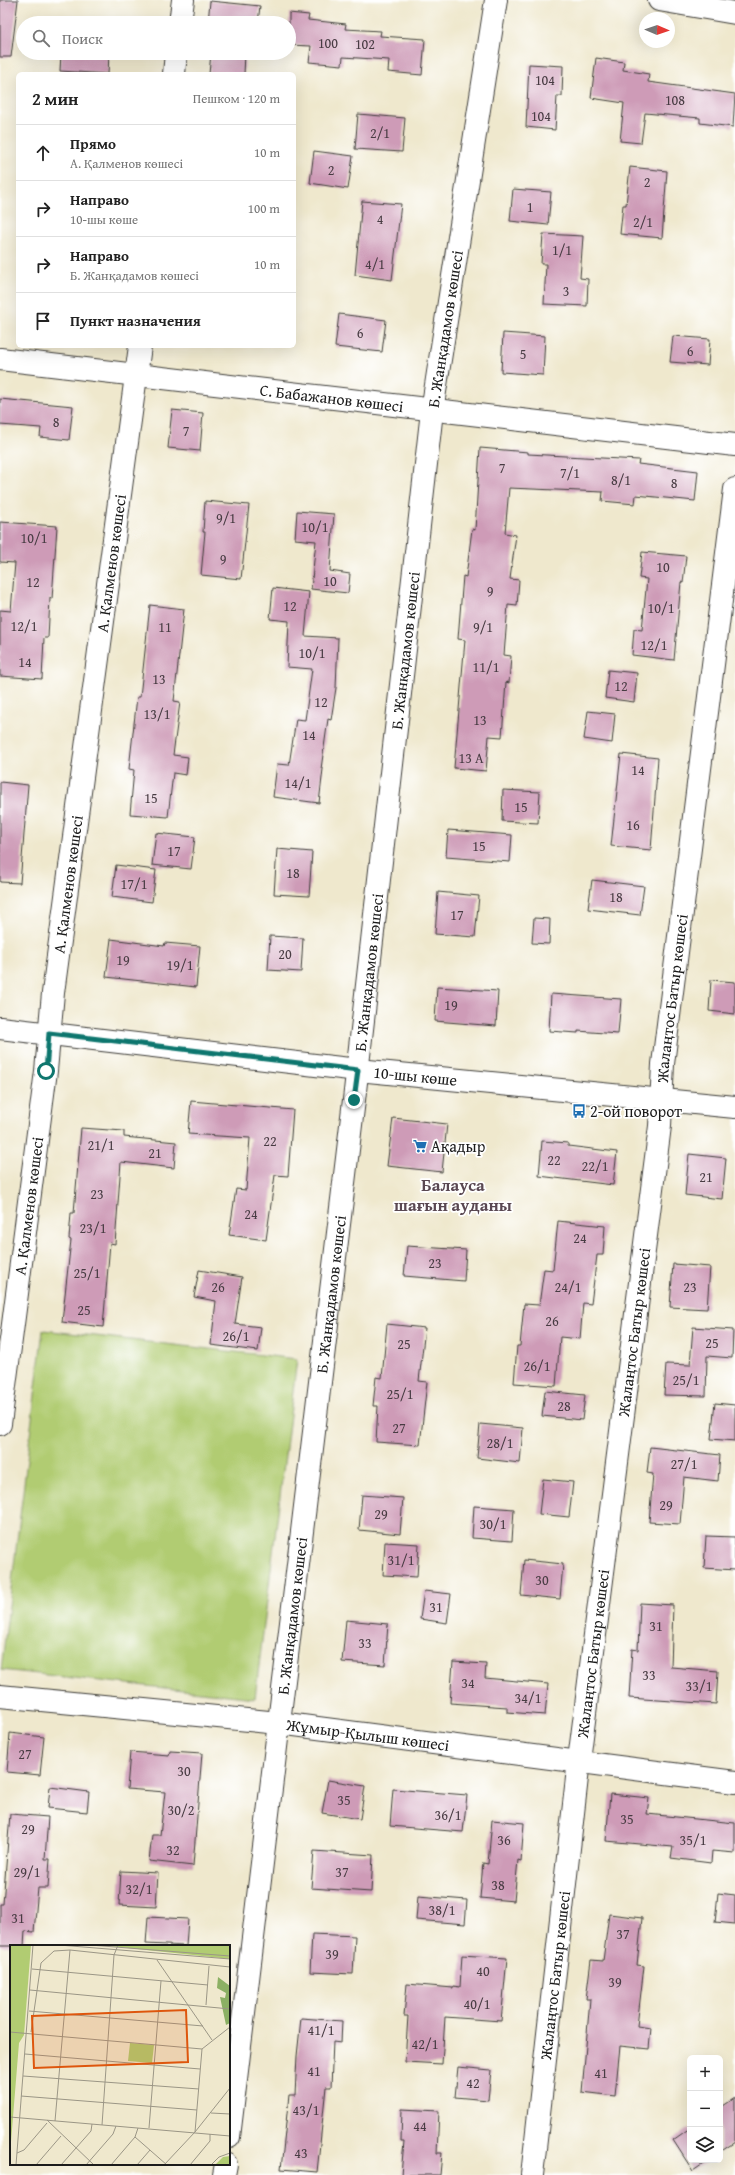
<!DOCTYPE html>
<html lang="ru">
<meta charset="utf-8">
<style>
:root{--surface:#fff;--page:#f6f6f6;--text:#222;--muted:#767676;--line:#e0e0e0}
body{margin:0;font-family:"Gentium Book Plus",serif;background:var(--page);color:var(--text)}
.controls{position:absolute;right:12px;bottom:12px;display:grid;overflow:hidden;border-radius:6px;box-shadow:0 4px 16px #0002}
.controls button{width:36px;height:36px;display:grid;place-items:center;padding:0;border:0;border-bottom:1px solid var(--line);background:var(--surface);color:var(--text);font:20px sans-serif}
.compass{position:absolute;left:639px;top:12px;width:36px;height:36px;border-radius:50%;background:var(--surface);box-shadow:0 4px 16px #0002;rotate:92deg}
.stop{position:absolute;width:12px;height:12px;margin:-9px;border:3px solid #0f766e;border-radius:50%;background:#fff}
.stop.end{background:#0f766e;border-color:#fff;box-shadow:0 1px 4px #0008}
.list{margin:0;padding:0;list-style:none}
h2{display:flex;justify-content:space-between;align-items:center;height:52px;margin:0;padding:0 16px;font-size:17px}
h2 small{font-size:13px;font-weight:400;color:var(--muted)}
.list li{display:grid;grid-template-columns:26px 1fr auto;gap:12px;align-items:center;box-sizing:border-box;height:56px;padding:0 16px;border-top:1px solid var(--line)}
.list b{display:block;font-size:15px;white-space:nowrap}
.list p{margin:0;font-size:13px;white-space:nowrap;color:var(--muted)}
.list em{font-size:13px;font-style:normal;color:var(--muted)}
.icon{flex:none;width:22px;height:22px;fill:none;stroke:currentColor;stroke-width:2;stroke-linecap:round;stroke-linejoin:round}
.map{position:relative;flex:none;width:735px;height:2175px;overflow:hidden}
.search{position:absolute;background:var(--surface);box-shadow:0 4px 16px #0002;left:16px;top:16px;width:280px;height:44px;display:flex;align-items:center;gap:10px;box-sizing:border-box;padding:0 14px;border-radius:22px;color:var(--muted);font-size:15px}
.panel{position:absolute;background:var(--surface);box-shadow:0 4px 16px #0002;left:16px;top:72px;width:280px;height:276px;border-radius:6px}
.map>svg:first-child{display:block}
</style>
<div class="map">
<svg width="735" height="2175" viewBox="0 0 735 2175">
<rect width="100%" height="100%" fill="#fff"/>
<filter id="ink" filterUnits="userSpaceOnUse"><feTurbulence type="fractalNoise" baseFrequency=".025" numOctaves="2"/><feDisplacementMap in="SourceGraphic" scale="8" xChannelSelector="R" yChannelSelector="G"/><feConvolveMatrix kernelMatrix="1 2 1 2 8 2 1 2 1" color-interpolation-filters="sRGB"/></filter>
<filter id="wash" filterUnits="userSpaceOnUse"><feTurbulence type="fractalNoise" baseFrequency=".012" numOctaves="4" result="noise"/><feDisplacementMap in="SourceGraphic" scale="16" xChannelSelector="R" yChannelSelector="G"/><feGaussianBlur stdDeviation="0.9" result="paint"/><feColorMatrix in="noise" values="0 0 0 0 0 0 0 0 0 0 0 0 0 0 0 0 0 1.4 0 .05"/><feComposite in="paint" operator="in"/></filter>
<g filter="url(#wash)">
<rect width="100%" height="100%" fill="#efe8cd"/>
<path fill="#b1cc72" stroke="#667447" d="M43 1330 297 1359 255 1698 1 1670Z"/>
<g id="blocks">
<path fill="#ce9bb7" d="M0 0H18L11 57H0Z
M210 1 260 6 258 23H208Z
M289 13 309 15 308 20 346 24 345 29 381 31 380 36 425 39 422 75 388 72 389 60 343 57 342 65 309 62 311 46 289 45Z
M61 53H109L108 74 60 71Z
M211 53H245L244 74H209Z
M596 58 624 62 623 70 649 74 648 82 735 94 733 127 700 123V118L645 113 641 143 620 141 624 103 591 98Z
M529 64 563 66 562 96H557L555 130 526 127Z
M358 114 405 118 402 152 355 149Z
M314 151 353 156 348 189 310 183Z
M630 167 667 171 662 238 620 234 623 205H626Z
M513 189 551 192 548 225 510 221Z
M362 201 401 204 392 280 355 275Z
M543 234 583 236 580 278 588 279 587 306 544 304 546 264H541Z
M339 314 386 320 382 352 335 347Z
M503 333 545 336 543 375 501 372Z
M673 336 710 339 708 365 670 362Z
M0 399 73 406 69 440 40 437 41 428 0 425Z
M172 410 203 413 200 451 168 448Z
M480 448 528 452V454L639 460 638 464 698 471 695 501 636 495 635 504 602 501 603 492 509 488 505 533 516 535 510 579 519 580 517 606 508 605 504 655 511 656 509 683 506 682 502 737 489 736 486 771 454 768 465 640 458 639 463 576 466 577 472 529 475 530Z
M205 501 249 505 241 579 201 575 205 532H203Z
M297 511 334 514 330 571 350 574 348 593 311 589 316 541 295 539Z
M0 522 57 526 52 599 50 598 48 638H44L42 679 0 676V610L11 611 15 563 0 562Z
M642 552 686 556 683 583 681 582 674 660 632 655 634 629 642 630 647 579 639 578Z
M273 588 309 592 305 636 338 638 336 688 331 720 328 719 321 769H323L319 803 273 797 277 764 289 765 296 719 305 720 312 669 287 667 289 621 270 619Z
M150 605 184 609 174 701 180 702 173 755 188 757 186 775 173 773 168 817 130 814 134 770 129 769 137 697H140Z
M608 670 637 673 634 702 605 698Z
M588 711 615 714 612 743 584 739Z
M621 754 658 758 651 850 611 846Z
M0 782 28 785 20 883 0 882Z
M503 790 540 792 538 823 502 821Z
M448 830 512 835 510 862 446 857Z
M156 833 195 837 191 869 152 865Z
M277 849 312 852 309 896 274 894Z
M116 865 156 870 152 902 112 897Z
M592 880 644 886 640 915 588 909Z
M438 892 479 896 475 937 435 934Z
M534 918 550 919 549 944 532 943Z
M270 936 303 938 301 972 268 970Z
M111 939 164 946 165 943 200 946 196 987 106 977Z
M711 980 735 982V1014L709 1011Z
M437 987 498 991 496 1026 435 1021Z
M551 994 621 999 618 1034 578 1031V1033L549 1031Z
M191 1101 293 1110 288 1176 275 1175 266 1240 229 1235 236 1189 246 1190 250 1138 188 1134Z
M393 1118 447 1124 442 1172 387 1166Z
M81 1128 124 1131V1137L176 1142 174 1168 121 1162 115 1244 110 1243 103 1327 62 1322 71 1240 69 1239 71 1213H74Z
M542 1141 568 1143V1146L617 1152 613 1185 539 1176Z
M689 1154 726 1158 722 1199 685 1195Z
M558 1221 605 1226 603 1255H597L591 1304 583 1303 580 1339 560 1337 556 1386 514 1383 517 1346H520L524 1304 539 1305 544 1269 553 1270Z
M407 1246 466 1250 464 1281 404 1276Z
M673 1264 710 1267 707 1309 670 1307Z
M199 1270 242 1277 235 1324 261 1327 258 1351 211 1345 216 1301 194 1297Z
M387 1324 425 1328 419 1381 427 1382 420 1445 376 1442 378 1406H373L376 1377 382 1378Z
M693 1327 733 1330 732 1358 707 1356 706 1396 664 1395 666 1364 690 1365Z
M545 1391 585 1395 582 1420 542 1416Z
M715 1403 735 1405V1441L711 1439Z
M480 1424 523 1428 520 1463 477 1458Z
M650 1447 720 1455 718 1481 684 1477 680 1524 649 1522 653 1474 647 1473Z
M543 1479 573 1482 569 1517 539 1514Z
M362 1495 403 1498 400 1534 359 1530Z
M474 1506 514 1509 512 1541 472 1538Z
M706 1536 735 1537V1570L704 1568Z
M385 1542 419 1544 417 1577 383 1575Z
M524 1560 563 1564 560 1599 521 1595Z
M424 1591 451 1594 447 1623 420 1619Z
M640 1603 673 1605 671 1667 718 1671 716 1704 629 1698 632 1649 638 1650Z
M346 1620 388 1624 385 1665 342 1662Z
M453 1662 486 1664 485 1678 548 1684 545 1715 507 1712V1707L450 1703Z
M10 1733 44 1737 40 1775 7 1772Z
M170 1751 202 1753 193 1866 149 1861 152 1835H160L165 1792 127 1789 130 1752 169 1755Z
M328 1780 365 1786 360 1819 322 1813Z
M50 1787 89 1792 87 1812 48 1808Z
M393 1789 467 1795 463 1832 390 1826Z
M610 1794 649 1798 647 1814 735 1823V1853L712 1851 711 1863 671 1858 673 1847 606 1841Z
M10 1814 48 1817 45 1859H50L48 1888H38L34 1932 25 1931 24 1946H0V1904H3Z
M492 1820 524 1823 521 1861 518 1860 514 1901 480 1898 483 1863 488 1864Z
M314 1851 373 1855 371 1892 311 1888Z
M121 1871 158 1873 156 1907 119 1905Z
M718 1893 735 1895V1924L715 1922Z
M418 1896 467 1900 465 1924 416 1920Z
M609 1914 642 1918 637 1965 644 1966 637 2026 651 2028 649 2049 620 2046 615 2096 582 2092 590 1999H586L591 1960 603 1961Z
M148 1917 188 1919 186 1946 146 1944Z
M312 1934 355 1936 353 1974 310 1972Z
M462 1955 507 1958 501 2021 445 2017 442 2064 405 2062 408 2016H404L407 1984 453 1988V1986L460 1987Z
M301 2018 342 2021 341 2043 333 2042 331 2087H326L317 2172 281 2169 289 2095H295L297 2056Z
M458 2067 491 2070 488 2100 455 2097Z
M735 2098V2142L720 2152V2108Z
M402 2109 439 2111 437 2153H442L440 2175H401L404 2141H401Z
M690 2128V2160H709L693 2171 673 2140Z"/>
</g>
</g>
<g filter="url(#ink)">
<use href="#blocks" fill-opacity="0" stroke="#3c3b37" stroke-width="1"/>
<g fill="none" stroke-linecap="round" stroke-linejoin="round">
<defs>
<g id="minor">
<path d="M659 0 735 13"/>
<path d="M180 23 183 0"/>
<path d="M174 74 176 53"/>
<path id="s1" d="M0 359 735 445"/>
<path id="s2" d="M0 1028 358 1070 735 1107"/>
<path id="s3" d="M0 1424 46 1071 53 993 140 346"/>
<path id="s4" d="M0 1696 279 1723 735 1782"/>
<path id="s5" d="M229 2137 354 1100 432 411 496 0"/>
<path d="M224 2175 226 2164"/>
<path id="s6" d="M532 2175 579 1760 660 1126 663 1064 735 489"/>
</g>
</defs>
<use href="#minor" stroke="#3c3b37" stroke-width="24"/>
<use href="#minor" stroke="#fff" stroke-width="22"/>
</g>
</g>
<g fill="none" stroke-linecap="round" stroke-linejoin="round" filter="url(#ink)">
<path stroke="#0f766e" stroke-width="5" d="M46 1071 49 1033 358 1070 354 1100"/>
</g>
<defs>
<symbol id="bus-bare" viewBox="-9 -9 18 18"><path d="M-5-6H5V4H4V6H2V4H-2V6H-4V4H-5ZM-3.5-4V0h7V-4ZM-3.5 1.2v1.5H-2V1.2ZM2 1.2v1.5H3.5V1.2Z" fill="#1f6fb2" stroke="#fff" stroke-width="2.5" paint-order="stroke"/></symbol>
<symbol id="supermarket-bare" viewBox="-9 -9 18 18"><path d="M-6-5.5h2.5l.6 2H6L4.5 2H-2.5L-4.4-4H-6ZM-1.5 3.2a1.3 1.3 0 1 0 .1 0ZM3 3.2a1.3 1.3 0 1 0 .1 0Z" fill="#1f6fb2" stroke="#fff" stroke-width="2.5" paint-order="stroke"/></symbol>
</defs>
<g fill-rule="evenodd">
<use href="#bus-bare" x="569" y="1101" width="20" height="20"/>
<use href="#supermarket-bare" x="410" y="1136" width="20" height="20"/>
</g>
<g text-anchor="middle" stroke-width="3.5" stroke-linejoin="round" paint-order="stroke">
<g font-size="14" fill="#483c43">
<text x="328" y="48">100</text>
<text x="365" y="49">102</text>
<text x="545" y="85">104</text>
<text x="675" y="105">108</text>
<text x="541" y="121">104</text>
<text x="380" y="138">2/1</text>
<text x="331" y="175">2</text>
<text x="647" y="187">2</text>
<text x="530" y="212">1</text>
<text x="380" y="224">4</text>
<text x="643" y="227">2/1</text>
<text x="562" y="255">1/1</text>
<text x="375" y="269">4/1</text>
<text x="566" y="296">3</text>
<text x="360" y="338">6</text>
<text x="690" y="356">6</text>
<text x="523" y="359">5</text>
<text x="56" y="427">8</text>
<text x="186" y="436">7</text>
<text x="502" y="473">7</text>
<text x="570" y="478">7/1</text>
<text x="621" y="485">8/1</text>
<text x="674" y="488">8</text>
<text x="226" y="523">9/1</text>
<text x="315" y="532">10/1</text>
<text x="34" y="543">10/1</text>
<text x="223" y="564">9</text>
<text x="663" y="572">10</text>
<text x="330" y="586">10</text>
<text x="33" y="587">12</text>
<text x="490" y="596">9</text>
<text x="290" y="611">12</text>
<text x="661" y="613">10/1</text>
<text x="24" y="631">12/1</text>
<text x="165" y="632">11</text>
<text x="483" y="632">9/1</text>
<text x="654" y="650">12/1</text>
<text x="312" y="658">10/1</text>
<text x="25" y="667">14</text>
<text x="486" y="672">11/1</text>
<text x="159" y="684">13</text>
<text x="621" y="691">12</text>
<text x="321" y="707">12</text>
<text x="157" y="719">13/1</text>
<text x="480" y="725">13</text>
<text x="309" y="740">14</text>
<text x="471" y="763">13 А</text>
<text x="638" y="775">14</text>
<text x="298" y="788">14/1</text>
<text x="151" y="803">15</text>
<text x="521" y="812">15</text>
<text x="633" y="830">16</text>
<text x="479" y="851">15</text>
<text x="174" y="856">17</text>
<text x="293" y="878">18</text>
<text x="134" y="889">17/1</text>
<text x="616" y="902">18</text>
<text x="457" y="920">17</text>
<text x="285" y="959">20</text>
<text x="123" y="965">19</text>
<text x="180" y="970">19/1</text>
<text x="451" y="1010">19</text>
<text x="270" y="1146">22</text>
<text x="101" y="1150">21/1</text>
<text x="155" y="1158">21</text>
<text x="554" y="1165">22</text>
<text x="595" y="1171">22/1</text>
<text x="706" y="1182">21</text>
<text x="97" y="1199">23</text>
<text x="251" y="1219">24</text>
<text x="93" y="1233">23/1</text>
<text x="580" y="1243">24</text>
<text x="435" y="1268">23</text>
<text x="87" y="1278">25/1</text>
<text x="218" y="1292">26</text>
<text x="568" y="1292">24/1</text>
<text x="690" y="1292">23</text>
<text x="84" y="1315">25</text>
<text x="552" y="1326">26</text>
<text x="236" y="1341">26/1</text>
<text x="712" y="1348">25</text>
<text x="404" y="1349">25</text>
<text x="537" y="1371">26/1</text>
<text x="686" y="1385">25/1</text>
<text x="400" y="1399">25/1</text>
<text x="564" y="1411">28</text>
<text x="399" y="1433">27</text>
<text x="500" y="1448">28/1</text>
<text x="684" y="1469">27/1</text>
<text x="666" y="1510">29</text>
<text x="381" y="1519">29</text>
<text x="493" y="1529">30/1</text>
<text x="401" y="1565">31/1</text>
<text x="542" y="1585">30</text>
<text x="436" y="1612">31</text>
<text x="656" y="1631">31</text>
<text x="365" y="1648">33</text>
<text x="649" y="1680">33</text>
<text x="468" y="1688">34</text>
<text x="699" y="1691">33/1</text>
<text x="528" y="1703">34/1</text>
<text x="25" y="1759">27</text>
<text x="184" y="1776">30</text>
<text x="344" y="1805">35</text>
<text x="181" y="1815">30/2</text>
<text x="448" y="1820">36/1</text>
<text x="627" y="1824">35</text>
<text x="28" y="1834">29</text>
<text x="504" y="1845">36</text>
<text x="693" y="1845">35/1</text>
<text x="173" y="1855">32</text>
<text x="27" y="1877">29/1</text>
<text x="342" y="1877">37</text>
<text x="498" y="1890">38</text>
<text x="139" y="1894">32/1</text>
<text x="442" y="1915">38/1</text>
<text x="18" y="1923">31</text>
<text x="623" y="1939">37</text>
<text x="332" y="1959">39</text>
<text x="483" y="1976">40</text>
<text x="615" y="1987">39</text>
<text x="477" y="2009">40/1</text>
<text x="321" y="2035">41/1</text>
<text x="425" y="2049">42/1</text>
<text x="314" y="2076">41</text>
<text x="601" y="2078">41</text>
<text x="473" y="2088">42</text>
<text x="306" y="2115">43/1</text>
<text x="420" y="2131">44</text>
<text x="301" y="2158">43</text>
</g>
<g font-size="16" fill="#1c1c1c" stroke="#fff">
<text dy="6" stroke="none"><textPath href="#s5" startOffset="1821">Б. Жанқадамов көшесі</textPath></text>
<text dy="6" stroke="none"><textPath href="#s1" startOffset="334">С. Бабажанов көшесі</textPath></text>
<text dy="6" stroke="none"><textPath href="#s3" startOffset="868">А. Қалменов көшесі</textPath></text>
<text dy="6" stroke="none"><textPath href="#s5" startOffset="1497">Б. Жанқадамов көшесі</textPath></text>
<text dy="6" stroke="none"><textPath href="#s3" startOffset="544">А. Қалменов көшесі</textPath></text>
<text dy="6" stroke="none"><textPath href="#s5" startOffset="1173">Б. Жанқадамов көшесі</textPath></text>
<text dy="6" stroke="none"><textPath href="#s6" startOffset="1185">Жалаңтос Батыр көшесі</textPath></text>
<text dy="6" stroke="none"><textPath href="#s2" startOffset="418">10-шы көше</textPath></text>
<text dy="6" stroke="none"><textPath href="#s3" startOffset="220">А. Қалменов көшесі</textPath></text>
<text dy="6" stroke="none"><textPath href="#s5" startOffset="849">Б. Жанқадамов көшесі</textPath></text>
<text dy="6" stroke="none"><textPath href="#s6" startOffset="849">Жалаңтос Батыр көшесі</textPath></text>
<text dy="6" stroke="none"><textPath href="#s5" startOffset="525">Б. Жанқадамов көшесі</textPath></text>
<text dy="6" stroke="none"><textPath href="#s6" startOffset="525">Жалаңтос Батыр көшесі</textPath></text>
<text dy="6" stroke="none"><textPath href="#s4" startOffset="370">Жұмыр-Қылыш көшесі</textPath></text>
<text dy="6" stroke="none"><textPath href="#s6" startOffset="201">Жалаңтос Батыр көшесі</textPath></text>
</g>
<g font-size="16" fill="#1c1c1c" stroke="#fff" text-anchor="start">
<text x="590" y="1117">2-ой поворот</text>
<text x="431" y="1152">Ақадыр</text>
</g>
<g font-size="17" font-weight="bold" fill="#5a4852" stroke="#fff">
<text x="453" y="1191">Балауса<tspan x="453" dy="20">шағын ауданы</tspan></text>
</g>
</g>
<g transform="translate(10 1945)">
<rect width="220" height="220" fill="#efe8cd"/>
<path d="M0 0H21L14 90 9 98 0 209ZM90 0H220V14ZM120 98 144 100 142 118 118 116ZM220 211V220H205L213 212Z" fill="#b1cc72"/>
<path d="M208 32 220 41V78L216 80 210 52 215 53 216 48 207 43Z" fill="#8cb064"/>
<path fill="none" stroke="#9b9686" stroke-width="1" d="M49 0 220 14M80 0 220 11M147 15 202 95M22 24 198 40M20 45 220 64M196 60 199 21M19 66 193 81M0 87 192 104M21 87 31 18 44 6 60 5 220 22M192 104 220 82M15 109 190 124M13 131 189 144M11 151 187 165M201 168 220 169M0 172 220 191M37 175 84 220M45 176 60 5M92 180 104 10 108 0M139 183 151 36M185 187 192 104M125 192 157 220M7 208 14 205 37 178M6 220 23 0M26 220 51 191M51 220 81 186 82 179M76 220 103 189 106 181M101 220 125 192 128 183M127 220 140 205M154 220 185 187 220 143M180 220 200 196V189M201 220 209 212 220 208"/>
<path fill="#de560d" fill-opacity="0.15" stroke="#de560d" stroke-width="2" d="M176 65 178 117 24 123 22 71Z"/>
<rect width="220" height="220" fill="none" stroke="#1c1c1c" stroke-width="2"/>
</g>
</svg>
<div class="controls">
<button>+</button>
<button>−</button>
<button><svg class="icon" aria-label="layers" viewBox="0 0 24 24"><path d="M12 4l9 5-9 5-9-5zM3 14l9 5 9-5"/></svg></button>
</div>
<svg class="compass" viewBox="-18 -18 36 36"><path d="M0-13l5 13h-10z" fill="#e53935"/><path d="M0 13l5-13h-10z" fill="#767676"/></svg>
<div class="stop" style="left:46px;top:1071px"></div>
<div class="stop end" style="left:354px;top:1100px"></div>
<div class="search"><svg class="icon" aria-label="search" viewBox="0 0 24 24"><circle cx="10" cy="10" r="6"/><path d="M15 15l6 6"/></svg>Поиск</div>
<section class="panel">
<h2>2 мин<small>Пешком · 120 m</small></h2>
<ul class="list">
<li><svg class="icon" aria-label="ahead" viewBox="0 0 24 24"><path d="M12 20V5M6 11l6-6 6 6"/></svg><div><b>Прямо</b><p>А. Қалменов көшесі</p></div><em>10 m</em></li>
<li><svg class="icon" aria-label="right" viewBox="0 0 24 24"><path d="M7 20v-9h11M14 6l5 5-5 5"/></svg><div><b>Направо</b><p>10-шы көше</p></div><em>100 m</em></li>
<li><svg class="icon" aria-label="right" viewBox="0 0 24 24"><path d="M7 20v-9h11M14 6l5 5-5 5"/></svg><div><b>Направо</b><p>Б. Жанқадамов көшесі</p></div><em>10 m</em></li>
<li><svg class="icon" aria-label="arrive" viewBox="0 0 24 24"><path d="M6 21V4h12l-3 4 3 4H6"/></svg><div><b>Пункт назначения</b></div></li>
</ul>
</section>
</div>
